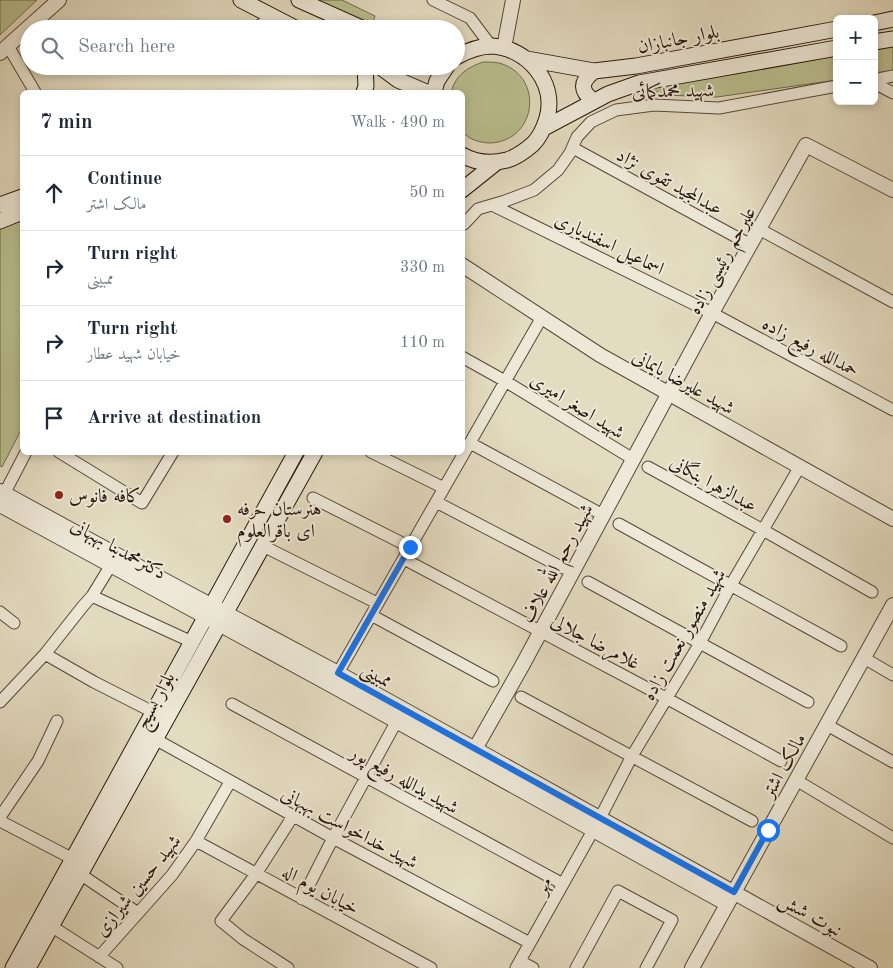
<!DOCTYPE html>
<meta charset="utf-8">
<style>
:root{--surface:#fff;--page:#f2f2f3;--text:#1f2937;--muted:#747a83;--line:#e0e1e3}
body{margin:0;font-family:"Old Standard TT",Amiri,serif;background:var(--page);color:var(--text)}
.controls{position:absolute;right:15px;top:15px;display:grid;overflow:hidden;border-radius:8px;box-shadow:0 2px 8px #0003}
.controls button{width:45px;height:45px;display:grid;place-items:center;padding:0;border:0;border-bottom:1px solid var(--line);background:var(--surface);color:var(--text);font:25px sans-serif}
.stop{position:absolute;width:15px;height:15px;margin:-11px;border:4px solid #1a73e8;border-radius:50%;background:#fff}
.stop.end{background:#1a73e8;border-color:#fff;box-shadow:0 1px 5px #0008}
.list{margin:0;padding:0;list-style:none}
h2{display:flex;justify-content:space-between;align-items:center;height:65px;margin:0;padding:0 20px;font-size:21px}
h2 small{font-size:16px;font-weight:400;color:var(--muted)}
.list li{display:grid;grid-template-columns:32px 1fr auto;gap:15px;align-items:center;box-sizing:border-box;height:75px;padding:0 20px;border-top:1px solid var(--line)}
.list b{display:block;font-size:19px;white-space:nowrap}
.list p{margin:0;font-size:16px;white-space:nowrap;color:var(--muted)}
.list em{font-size:16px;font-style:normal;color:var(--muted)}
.icon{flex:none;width:28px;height:28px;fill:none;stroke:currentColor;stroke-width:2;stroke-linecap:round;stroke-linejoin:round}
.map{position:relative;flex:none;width:893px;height:968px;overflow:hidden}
.search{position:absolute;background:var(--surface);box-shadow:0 2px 8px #0003;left:20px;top:20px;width:445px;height:55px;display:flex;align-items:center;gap:12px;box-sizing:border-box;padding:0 18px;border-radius:28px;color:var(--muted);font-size:19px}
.panel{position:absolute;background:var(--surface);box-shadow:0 2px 8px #0003;left:20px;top:90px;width:445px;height:365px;border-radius:8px}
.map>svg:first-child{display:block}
</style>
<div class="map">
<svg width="893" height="968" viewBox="0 0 893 968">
<rect width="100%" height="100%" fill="#e4dcc1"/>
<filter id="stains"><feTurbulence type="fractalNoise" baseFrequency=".004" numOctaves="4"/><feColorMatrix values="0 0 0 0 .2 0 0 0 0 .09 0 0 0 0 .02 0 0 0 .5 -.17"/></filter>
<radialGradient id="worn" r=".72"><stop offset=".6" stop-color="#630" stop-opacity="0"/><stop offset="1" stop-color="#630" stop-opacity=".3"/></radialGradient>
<path fill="#babf8f" stroke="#706a4d" d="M0 0H37L0 35Z
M309 0H342L375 16 371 28Z
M893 46V70L874 73V49Z
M837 56V80L717 97 662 95 651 88Z
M483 62C488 62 494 62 499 63 544 75 538 140 491 143 485 143 478 142 472 139 469 138 466 135 463 133L462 92H451C456 75 466 68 483 62Z
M22 220V428L2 467 0 466V229Z"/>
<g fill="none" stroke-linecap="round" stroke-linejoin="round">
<defs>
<path id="minor" d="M433 0 470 18 491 46
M253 29 274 17
M8 46 35 92
M874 80 893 76
M874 83 893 93
M573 148 751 245
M492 205 712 313 893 410
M464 224 478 209 505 201 534 190 558 170 570 153 577 137 591 122 616 110 654 105 719 108 837 86
M759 229 893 302
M462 357 505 381 633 459
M470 443 603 515
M59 452 142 503 173 452
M371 452 444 488
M648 467 763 530 872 592
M313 498 410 547
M1 500 26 452
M436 502 563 568
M619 524 841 646
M263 546 377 603
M404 559 666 698 781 761
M588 582 808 702
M92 596 192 642
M0 612 14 623
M371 615 493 681
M45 654 94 682 153 712
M864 658 893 675
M338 673 542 317
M521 697 752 821
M0 702 45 654 83 606 92 596 111 565
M232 704 563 884
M827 725 893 762
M155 739 333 838 530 943
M796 780 893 838
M0 817 38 761 57 721
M0 821 73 859
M196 841 431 968
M80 874 138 913
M302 899 333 838 400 715
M51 926 117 968
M99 957 172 875 196 841 230 782
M520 961 533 968
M288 968 243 939 221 921 256 874 293 816
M516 968 600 818 632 756 700 643 731 585 799 468
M576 968 618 891 672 920 646 968"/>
<path id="tertiary" d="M504 48 513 0
M0 53 59 0
M462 265 600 355 893 519
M0 491 117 555 338 673 870 968
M0 505 331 685 727 904
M475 749 522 666 712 313 806 145 893 190
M692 968 893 605"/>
<path id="secondary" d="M241 0 297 29
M299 0 364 29
M874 23 893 19
M874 42 893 39
M456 57C467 51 479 46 492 46 527 48 557 82 547 118 544 128 540 137 533 144 525 151 517 157 507 160 492 164 476 163 462 155
M527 59 594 71 636 66 837 29
M379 66 398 80 426 92
M594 71C580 82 580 91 594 101
M364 92 366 86 365 66
M434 92 437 81 447 66
M544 128 608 94 639 83 837 48
M462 190 497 162
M0 205 22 197
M0 221 22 212
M13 968 296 452
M28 968 315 452"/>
</defs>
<use href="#minor" stroke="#564838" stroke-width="13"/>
<use href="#tertiary" stroke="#564838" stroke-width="16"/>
<use href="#secondary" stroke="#27160b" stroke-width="17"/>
<use href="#minor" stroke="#ede8d7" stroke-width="11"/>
<use href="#tertiary" stroke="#ede8d7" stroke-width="14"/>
<use href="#secondary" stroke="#ede8d7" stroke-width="15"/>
</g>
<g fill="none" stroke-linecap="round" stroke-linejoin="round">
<path stroke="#1a73e8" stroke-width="6" d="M410 547 338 673 734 892 768 830"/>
</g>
<g fill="#8f2418" stroke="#ede8d7" stroke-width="2">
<circle cx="59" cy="495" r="5"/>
<circle cx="227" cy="519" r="5"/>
</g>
<g text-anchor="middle" stroke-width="4" stroke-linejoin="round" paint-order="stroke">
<g font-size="19" fill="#27160b" stroke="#ede8d7">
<text transform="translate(678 38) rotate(-11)" y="7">بلوار جانبازان</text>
<text transform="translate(673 90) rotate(-1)" y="7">شهید محمدکمائی</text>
<text transform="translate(670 181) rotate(29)" y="7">عبدالمجید تقوی نژاد</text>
<text transform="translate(610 243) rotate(26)" y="7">اسماعیل اسفندیاری</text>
<text transform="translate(721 260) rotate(-61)" y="7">علیرحم رئیسی زاده</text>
<text transform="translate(811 346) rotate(28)" y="7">حمدالله رفیع زاده</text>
<text transform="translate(684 381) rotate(29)" y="7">شهید علیرضا بایمانی</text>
<text transform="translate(578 405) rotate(32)" y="7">شهید اصغر امیری</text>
<text transform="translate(714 483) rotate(29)" y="7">عبدالزهرا بنگانی</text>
<text transform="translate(119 548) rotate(29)" y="7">دکترمحمدبنا بهبهانی</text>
<text transform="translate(556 563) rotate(-62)" y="7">شهید رحم الله علاف</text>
<text transform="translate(683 634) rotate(-60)" y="7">شهید منصور نعمت زاده</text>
<text transform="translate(596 641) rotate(28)" y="7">غلامرضا جلالی</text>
<text transform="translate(377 674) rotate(29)" y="7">ممبینی</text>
<text transform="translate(154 700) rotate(-61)" y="7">بلوار بسیج</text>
<text transform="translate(783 765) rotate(-61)" y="7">مالک اشتر</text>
<text transform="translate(405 779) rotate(29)" y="7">شهید یدالله رفیع پور</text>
<text transform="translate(350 827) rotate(28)" y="7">شهید خداخواست بهبهانی</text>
<text transform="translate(137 885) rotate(-51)" y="7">شهید حسین شیرازی</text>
<text transform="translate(542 885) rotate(-61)" y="7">مهر</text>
<text transform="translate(321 889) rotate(28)" y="7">خیابان یوم اله</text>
<text transform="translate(811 914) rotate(29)" y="7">نبوت شش</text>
</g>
<g font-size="19" fill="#27160b" stroke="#ede8d7" text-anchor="start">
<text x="69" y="502">کافه فانوس</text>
<text x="237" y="515">هنرستان حرفه<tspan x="237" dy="22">ای باقرالعلوم</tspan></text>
</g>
</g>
<rect width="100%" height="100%" filter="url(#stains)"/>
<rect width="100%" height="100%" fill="url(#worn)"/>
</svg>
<div class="controls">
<button>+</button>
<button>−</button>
</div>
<div class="stop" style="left:768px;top:830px"></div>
<div class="stop end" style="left:410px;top:547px"></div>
<div class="search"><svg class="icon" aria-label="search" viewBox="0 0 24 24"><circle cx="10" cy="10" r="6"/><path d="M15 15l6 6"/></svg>Search here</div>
<section class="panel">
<h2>7 min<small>Walk · 490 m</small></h2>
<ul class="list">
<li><svg class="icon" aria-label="ahead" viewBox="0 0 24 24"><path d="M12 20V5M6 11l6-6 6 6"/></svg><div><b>Continue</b><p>مالک اشتر</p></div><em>50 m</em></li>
<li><svg class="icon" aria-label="right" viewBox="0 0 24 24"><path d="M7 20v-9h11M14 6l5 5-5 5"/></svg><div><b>Turn right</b><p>ممبینی</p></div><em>330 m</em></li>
<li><svg class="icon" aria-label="right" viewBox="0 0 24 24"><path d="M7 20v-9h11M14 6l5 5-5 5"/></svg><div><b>Turn right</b><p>خیابان شهید عطار</p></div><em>110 m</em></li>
<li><svg class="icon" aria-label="arrive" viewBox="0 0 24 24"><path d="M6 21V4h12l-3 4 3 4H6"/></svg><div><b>Arrive at destination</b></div></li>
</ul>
</section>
</div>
